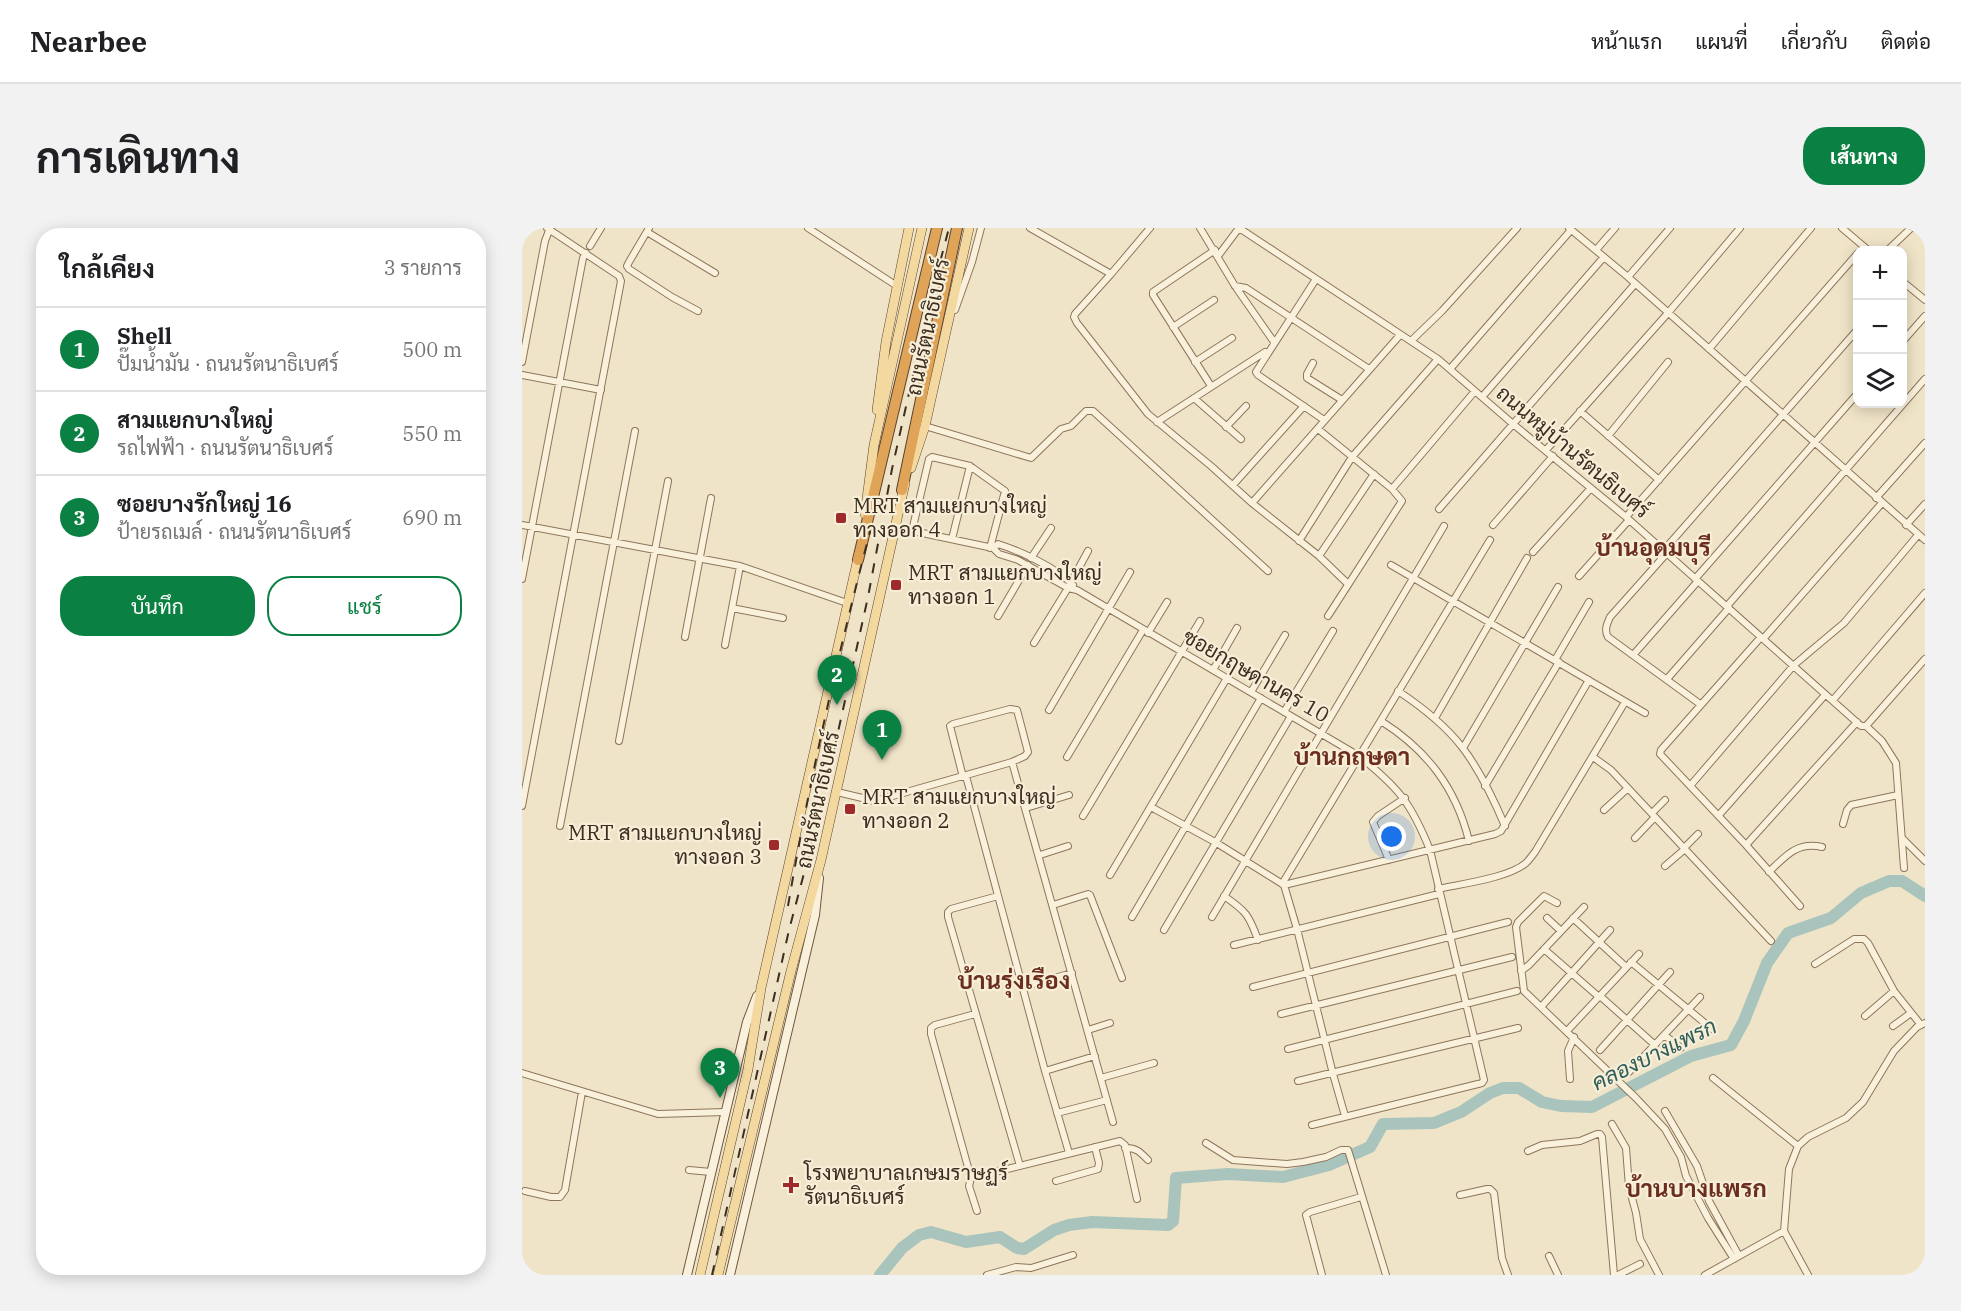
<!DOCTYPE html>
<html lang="th">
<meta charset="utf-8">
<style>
:root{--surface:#fff;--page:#f2f2f2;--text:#202124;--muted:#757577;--line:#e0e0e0;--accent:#0b8043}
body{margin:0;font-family:"IBM Plex Serif",Sarabun,serif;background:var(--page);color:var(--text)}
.controls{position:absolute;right:18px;top:18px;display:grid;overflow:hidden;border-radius:12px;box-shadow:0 3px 15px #0003}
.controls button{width:54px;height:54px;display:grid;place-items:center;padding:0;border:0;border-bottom:2px solid var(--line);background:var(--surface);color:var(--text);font:30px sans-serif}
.you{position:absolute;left:870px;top:609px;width:21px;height:21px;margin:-15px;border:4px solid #fff;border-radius:50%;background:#1a73e8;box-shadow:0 0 0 9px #1a73e833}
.badge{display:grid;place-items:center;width:39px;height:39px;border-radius:50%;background:var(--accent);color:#fff;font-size:20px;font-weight:700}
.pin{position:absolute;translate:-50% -50px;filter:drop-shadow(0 2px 3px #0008)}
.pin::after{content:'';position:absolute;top:32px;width:21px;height:18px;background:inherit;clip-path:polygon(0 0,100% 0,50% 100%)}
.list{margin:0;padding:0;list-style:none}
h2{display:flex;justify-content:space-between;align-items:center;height:78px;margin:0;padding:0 24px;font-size:26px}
h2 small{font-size:20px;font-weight:400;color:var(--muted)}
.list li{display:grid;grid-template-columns:39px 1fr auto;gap:18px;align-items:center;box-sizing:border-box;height:84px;padding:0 24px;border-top:2px solid var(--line)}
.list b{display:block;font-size:22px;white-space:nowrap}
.list p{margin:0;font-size:20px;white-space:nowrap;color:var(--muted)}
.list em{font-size:20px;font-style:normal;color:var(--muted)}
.actions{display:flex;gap:12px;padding:18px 24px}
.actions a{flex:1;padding:14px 0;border:2px solid var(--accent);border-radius:24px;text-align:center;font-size:21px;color:var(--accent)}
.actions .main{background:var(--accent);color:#fff}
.icon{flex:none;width:33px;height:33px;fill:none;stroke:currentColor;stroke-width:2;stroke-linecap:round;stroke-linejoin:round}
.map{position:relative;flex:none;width:1403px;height:1047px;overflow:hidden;border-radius:24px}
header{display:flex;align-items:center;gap:36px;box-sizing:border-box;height:84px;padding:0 30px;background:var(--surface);border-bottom:2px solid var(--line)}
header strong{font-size:28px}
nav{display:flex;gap:33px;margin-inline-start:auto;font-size:21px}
.intro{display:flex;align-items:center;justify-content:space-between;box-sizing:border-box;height:144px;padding:0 36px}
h1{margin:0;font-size:42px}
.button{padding:15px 27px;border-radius:24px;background:var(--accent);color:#fff;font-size:21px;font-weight:700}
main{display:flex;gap:36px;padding:0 36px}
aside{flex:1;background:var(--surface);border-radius:24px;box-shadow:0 3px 15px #0003}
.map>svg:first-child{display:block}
</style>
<header>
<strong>Nearbee</strong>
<nav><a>หน้าแรก</a><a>แผนที่</a><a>เกี่ยวกับ</a><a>ติดต่อ</a></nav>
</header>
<div class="intro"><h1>การเดินทาง</h1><a class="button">เส้นทาง</a></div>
<main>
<aside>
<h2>ใกล้เคียง<small>3 รายการ</small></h2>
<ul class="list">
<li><span class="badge">1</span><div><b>Shell</b><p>ปั๊มน้ำมัน · ถนนรัตนาธิเบศร์</p></div><em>500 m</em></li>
<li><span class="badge">2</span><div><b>สามแยกบางใหญ่</b><p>รถไฟฟ้า · ถนนรัตนาธิเบศร์</p></div><em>550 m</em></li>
<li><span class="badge">3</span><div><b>ซอยบางรักใหญ่ 16</b><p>ป้ายรถเมล์ · ถนนรัตนาธิเบศร์</p></div><em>690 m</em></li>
</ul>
<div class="actions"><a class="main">บันทึก</a><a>แชร์</a></div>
</aside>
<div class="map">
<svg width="1403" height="1047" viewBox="0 0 1403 1047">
<rect width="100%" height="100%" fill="#f0e4c8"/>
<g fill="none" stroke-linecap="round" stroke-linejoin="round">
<path stroke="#a9c4bc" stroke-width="12" d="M358 1047 380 1020 397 1007 409 1004 444 1014 478 1009 495 1020 502 1021 532 1002 547 997 570 994 646 997 651 993 654 950 706 946 761 949 807 937 848 919 861 896 912 895 939 884 968 865 981 860H997L1020 874 1039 878 1070 879 1169 828 1209 817 1222 793 1245 735 1266 705 1309 690 1339 665 1367 653H1380L1403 668"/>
<defs>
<path id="street" d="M127 0 107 34 105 38 107 41 150 69 176 83
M286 0 375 58
M508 0 589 46 628 0
M678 0 713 58 752 114
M1047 0 1106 49 1403 312
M1320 0 1346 22
M1399 0 1403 3
M125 4 193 45
M68 18 79 0
M1074 22 1093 0
M1366 22 1389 0
M696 28 717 0 916 131 991 196 1104 289 1339 498H1344L1360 513 1374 535 1382 640
M589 46 553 86 552 89 555 95 626 186 689 238 730 275 797 328 826 356
M1106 49 1148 0
M794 51 734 144 736 147 802 192
M1380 53 1403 72
M713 58 724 60 847 141
M433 82 450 34 459 0
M651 99 692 72
M889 113 920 83 995 0
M1380 114 1403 88
M1187 121 1289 0
M0 134 23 13 28 0
M673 134 710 110
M791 135 785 146V150L820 172
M928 141 1049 2
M0 147 79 162
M689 158 631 67V64L693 22
M960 169 1081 30
M672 170 719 211
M1058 183 1137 252
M635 194 743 124
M403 198 509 230 539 201 549 198 564 183H571L746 343
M704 199 724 178
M796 201 870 261 880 273 806 388
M1086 208 1146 134
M1024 222 1146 85 1218 0
M711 257 782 178
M870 261 953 163
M1354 270 1403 215
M730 275 878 107
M917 281 1113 56
M1104 289 1336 25
M0 297 218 338 325 375
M971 297 1031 228
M1384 297 1403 276
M372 299 471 320 477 326 496 332 546 360 555 362 837 528C877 560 889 575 908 622L962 852 960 855 790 897
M390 303 407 231 410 229 448 238 483 263 468 320
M430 311 448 238
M777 313 830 229 916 131
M471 320 476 316C498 323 535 340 551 357
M1142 322 1336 101
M1011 324 1069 260
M1145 325 1088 389C1085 396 1082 402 1086 409L1178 476
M797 328 852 246
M509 330 529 300
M869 337 1123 485
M1057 348 1107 292
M0 351 61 30 64 25
M1173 351 1336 165
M1205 378 1403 151
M210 380 261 390
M476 388 506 337
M626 405 645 374
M163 409 189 270
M1239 409 1139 522 1138 526 1224 617 1278 678
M1241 411 1360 275
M512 415 546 360 566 323
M203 417 218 338
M1112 426 1176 353
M1033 432 1067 374
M691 442 715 400
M1145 451 1207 380
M876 463C900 479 923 497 940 519 957 541 972 572 983 598
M729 464 763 407
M1311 472 1403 365
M527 482 608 344
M762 484 811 403
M913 490 1005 330
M859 493C905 522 934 560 947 613
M1344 498 1403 431
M97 513 146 253
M941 520 1036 359
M545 529 621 402
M1071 529 1089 542 1249 713
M490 534 591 894
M444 548 523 843 547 925
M963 558 1037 434
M1168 558 1272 437 1322 395 1396 307
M315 564 353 573 490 534 503 528 506 524 495 482 488 481 431 496 428 498 441 549
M0 578 99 53 97 48 25 0
M629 579 693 614 762 657 775 701 811 846 823 888
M504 580 547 567
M1082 582 1106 560
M1130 585 1143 572
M1197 587 1303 467
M561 588 678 393
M1321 596 1325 582 1329 577 1376 567
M38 598 113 203
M1113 610 1133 589
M1380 610 1403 633
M1224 617 1335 494
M1162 620 1176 606
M518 627 546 618
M867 632 851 594 856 588 883 570
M1143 638 1163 621
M1247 644C1263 628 1276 613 1300 619
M588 647 705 450
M760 656 968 312
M762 657 973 606 979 603 1067 452
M916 661C938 656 987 650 1004 635 1007 632 1010 628 1013 624L1103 474
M476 668 429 681 426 684V689L498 938
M702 668C724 683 727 687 736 712
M1035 675 1022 668 996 694 994 699 1002 763 1114 870 1143 901 1159 929 1164 948 1186 990 1212 1031
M531 677 566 666 568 667 600 750
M610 689 739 470
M690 689 922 298
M1025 690 1039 703
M1051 690 1104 739
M642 702 769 488
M712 717 917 666
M1022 721 1077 769
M1109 734 1190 801
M1293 736 1332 711H1342L1346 715 1372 763 1399 797
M999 743 1007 737 1062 679
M501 759 550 745
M731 759 986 694
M1078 768 1133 817
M1019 779 1088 702
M453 786 413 797 409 800V806L449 950 447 958 455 983
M759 786 990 729
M1343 788 1372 763
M1371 798 1389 785
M566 802 588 795
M1045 803 1117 726
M1142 807 1159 820
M766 821 995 763
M1078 822 1148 744
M523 843 573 828
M1107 844 1178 769
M0 845 136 886 203 884
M579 850 632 835
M1191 850 1276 918
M1048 851 1046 823 1052 809
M776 853 996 800
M1143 883 1175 938 1187 973 1217 1028
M535 885 585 872
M1090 896 1104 920 1107 959 1114 985 1118 1011 1137 1047
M684 915 711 932 765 936 781 934 804 929 819 922H826L864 1047
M603 920C614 919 619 925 626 932
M1006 923 1020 917 1058 913 1075 906H1078L1080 909 1092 1047
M167 942 189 944
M449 950 598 913 603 917 615 971
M534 953 576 941 577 935 573 919
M3 963 29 969H38L43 962 60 864
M938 967 965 961H968L972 965 980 1030 986 1047
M1027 1028 1036 1047
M465 1047 494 1039 509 1040 551 1027
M800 1047 784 987 788 984 839 969
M1096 1047 1118 1036
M1183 1047 1262 1003
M1286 1047 1262 1003 1267 941 1276 918 1286 909 1324 890 1341 874 1372 823 1395 799 1403 795"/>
<path id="secondary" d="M165 1047 225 794 235 768
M208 1047 293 687 297 650"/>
<path id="primary" d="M355 182 364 114 387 0
M389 240 403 198 447 0
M343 286 352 217 400 0
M178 1047 226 841 239 760 337 326
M196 1047 269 743 299 632 383 255"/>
<path id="highway" d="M380 262 435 0
M336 332 415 0"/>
</defs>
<use href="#street" stroke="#8d765c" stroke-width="8"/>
<use href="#secondary" stroke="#6f573f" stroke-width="10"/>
<use href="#primary" stroke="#5b4430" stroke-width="10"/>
<use href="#highway" stroke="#5b4430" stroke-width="12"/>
<use href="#street" stroke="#faf1dc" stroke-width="6"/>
<use href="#secondary" stroke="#faf1dc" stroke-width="8"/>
<use href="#primary" stroke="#f3d9a0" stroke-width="9"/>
<use href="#highway" stroke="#e0a458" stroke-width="10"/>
<path stroke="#3d2e20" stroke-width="2" stroke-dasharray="10 10" stroke-linecap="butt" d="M266 678C289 543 320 409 355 277
M190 1047 267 702 298 585 346 369 370 241 407 76 427 0"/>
</g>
<g fill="#9e2a2b" stroke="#f7eed8" stroke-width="2">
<rect x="313" y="284" width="12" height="12" rx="3"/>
<rect x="368" y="351" width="12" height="12" rx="3"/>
<rect x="322" y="575" width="12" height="12" rx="3"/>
<rect x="246" y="611" width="12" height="12" rx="3"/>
<path d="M266 948h6v6h6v6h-6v6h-6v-6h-6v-6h6z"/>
</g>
<g text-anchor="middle" stroke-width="4.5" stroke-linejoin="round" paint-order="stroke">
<g font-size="21" fill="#3d2e20" stroke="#f7eed8">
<text transform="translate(406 99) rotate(-78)" y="7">ถนนรัตนาธิเบศร์</text>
<text transform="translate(1051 224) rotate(40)" y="7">ถนนหมู่บ้านรัตนธิเบศร์</text>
<text transform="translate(734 448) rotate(30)" y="7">ซอยกฤษดานคร 10</text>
<text transform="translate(296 572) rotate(-78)" y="7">ถนนรัตนาธิเบศร์</text>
</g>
<g font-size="21" fill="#3d2e20" stroke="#f7eed8" text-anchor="start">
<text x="331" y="285">MRT สามแยกบางใหญ่<tspan x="331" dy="24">ทางออก 4</tspan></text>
<text x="386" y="352">MRT สามแยกบางใหญ่<tspan x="386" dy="24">ทางออก 1</tspan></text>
<text x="340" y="576">MRT สามแยกบางใหญ่<tspan x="340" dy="24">ทางออก 2</tspan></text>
<text x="240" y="612" text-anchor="end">MRT สามแยกบางใหญ่<tspan x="240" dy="24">ทางออก 3</tspan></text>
<text x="282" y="952">โรงพยาบาลเกษมราษฏร์<tspan x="282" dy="24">รัตนาธิเบศร์</tspan></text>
</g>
<g font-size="22" font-style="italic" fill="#2f5d5a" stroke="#f7eed8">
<text transform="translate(1132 826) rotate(-26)" y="8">คลองบางแพรก</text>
</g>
<g font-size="24" font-weight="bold" fill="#6b2e1e" stroke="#f7eed8">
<text x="1131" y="328">บ้านอุดมบุรี</text>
<text x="830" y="537">บ้านกฤษดา</text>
<text x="492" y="761">บ้านรุ่งเรือง</text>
<text x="1174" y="969">บ้านบางแพรก</text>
</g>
</g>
</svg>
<div class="controls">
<button>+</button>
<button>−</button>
<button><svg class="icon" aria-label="layers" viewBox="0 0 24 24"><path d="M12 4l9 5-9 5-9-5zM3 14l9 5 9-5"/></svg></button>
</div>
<div class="you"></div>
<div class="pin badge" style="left:360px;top:532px">1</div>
<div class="pin badge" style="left:315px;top:477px">2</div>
<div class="pin badge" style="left:198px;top:870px">3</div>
</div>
</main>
